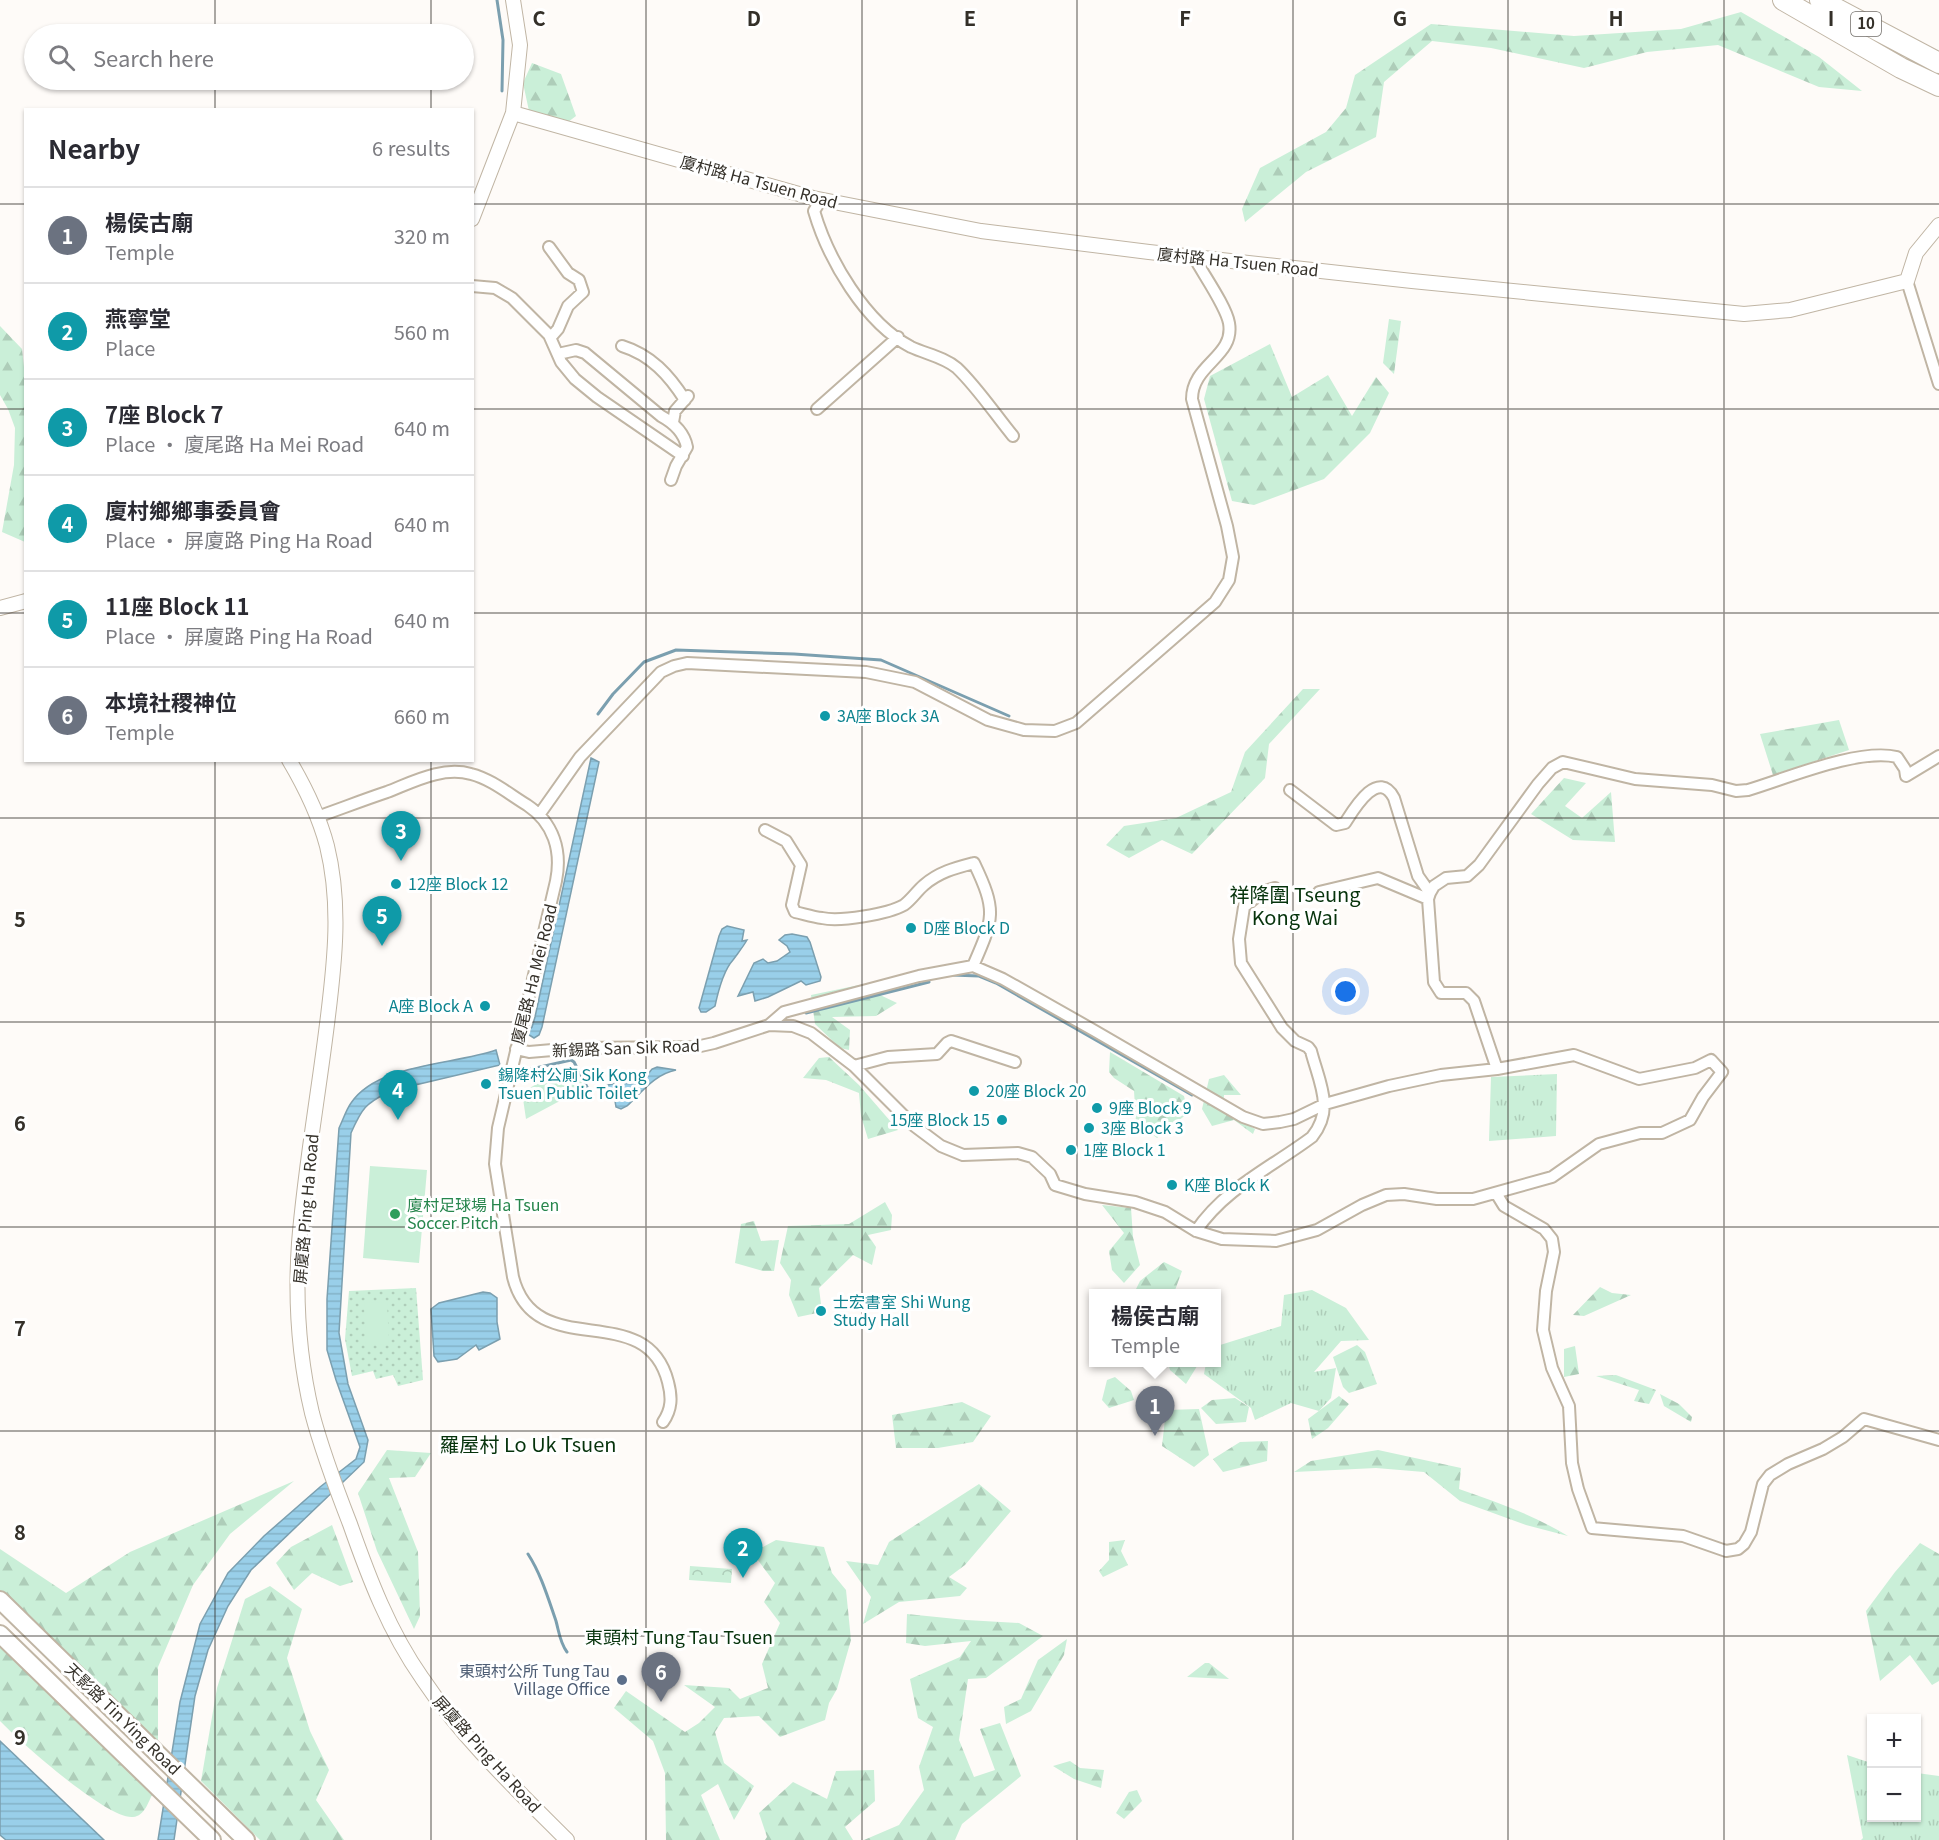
<!DOCTYPE html>
<meta charset="utf-8">
<style>
:root{--surface:#fff;--page:#f7f7f7;--text:#2b2b33;--muted:#7c7c81;--line:#e1e1e2;--accent:#0f766e}
body{margin:0;font-family:Georgia,"Noto Sans SC",serif;background:var(--page);color:var(--text)}
.controls{position:absolute;right:18px;bottom:18px;display:grid;overflow:hidden;border-radius:0px;box-shadow:0 2px 4px #0004}
.controls button{width:54px;height:54px;display:grid;place-items:center;padding:0;border:0;border-bottom:2px solid var(--line);background:var(--surface);color:var(--text);font:30px sans-serif}
.you{position:absolute;left:1346px;top:992px;width:21px;height:21px;margin:-15px;border:4px solid #fff;border-radius:50%;background:#1a73e8;box-shadow:0 0 0 9px #1a73e833}
.badge{display:grid;place-items:center;width:39px;height:39px;border-radius:50%;background:var(--accent);color:#fff;font-size:20px;font-weight:700}
.pin{position:absolute;translate:-50% -50px;filter:drop-shadow(0 2px 3px #0008)}
.pin::after{content:'';position:absolute;top:32px;width:21px;height:18px;background:inherit;clip-path:polygon(0 0,100% 0,50% 100%)}
.popup{position:absolute;left:1089px;top:1289px;width:132px;height:78px;box-sizing:border-box;display:grid;place-content:center;border-radius:0px;background:var(--surface);filter:drop-shadow(0 2px 4px #0005);font-size:20px;white-space:nowrap;color:var(--muted)}
.popup b{font-size:22px;color:var(--text)}
.popup::after{content:'';position:absolute;left:50%;top:100%;margin-left:-12px;border:12px solid transparent;border-top-color:var(--surface)}
.list{margin:0;padding:0;list-style:none}
h2{display:flex;justify-content:space-between;align-items:center;height:78px;margin:0;padding:0 24px;font-size:26px}
h2 small{font-size:20px;font-weight:400;color:var(--muted)}
.list li{display:grid;grid-template-columns:39px 1fr auto;gap:18px;align-items:center;box-sizing:border-box;height:96px;padding:0 24px;border-top:2px solid var(--line)}
.list b{display:block;font-size:22px;white-space:nowrap}
.list p{margin:0;font-size:20px;white-space:nowrap;color:var(--muted)}
.list em{font-size:20px;font-style:normal;color:var(--muted)}
.icon{flex:none;width:33px;height:33px;fill:none;stroke:currentColor;stroke-width:2;stroke-linecap:round;stroke-linejoin:round}
.map{position:relative;flex:none;width:1939px;height:1840px;overflow:hidden}
.search{position:absolute;background:var(--surface);box-shadow:0 2px 4px #0004;left:24px;top:24px;width:450px;height:66px;display:flex;align-items:center;gap:15px;box-sizing:border-box;padding:0 21px;border-radius:33px;color:var(--muted);font-size:22px}
.panel{position:absolute;background:var(--surface);box-shadow:0 2px 4px #0004;left:24px;top:108px;width:450px;height:654px;border-radius:0px}
.map>svg:first-child{display:block}
</style>
<div class="map">
<svg width="1939" height="1840" viewBox="0 0 1939 1840">
<defs>
<pattern id="grass-tufts" width="24" height="20" patternUnits="userSpaceOnUse" patternTransform="scale(1.5)"><rect width="24" height="20" fill="#caefd8"/><path d="M3 7l-1-3M5 7V3M7 7l1-3M15 17l-1-3M17 17v-4M19 17l1-3" fill="none" stroke="#aecdb9"/></pattern>
<pattern id="forest-firs" width="22" height="20" patternUnits="userSpaceOnUse" patternTransform="scale(1.5)"><rect width="22" height="20" fill="#caefd8"/><path d="M5 1l3.5 6h-7zM16 11l3.5 6h-7z" fill="#aecdb9"/></pattern>
<pattern id="park-crowns" width="20" height="18" patternUnits="userSpaceOnUse" patternTransform="scale(1.5)"><rect width="20" height="18" fill="#caefd8"/><path d="M2 6a3 3 0 1 1 6 0M12 15a3 3 0 1 1 6 0" fill="none" stroke="#aecdb9"/></pattern>
<pattern id="garden-dots" width="8" height="8" patternUnits="userSpaceOnUse" patternTransform="scale(1.5)"><rect width="8" height="8" fill="#caefd8"/><path d="M2 2h.1M6 6h.1" fill="none" stroke="#aecdb9" stroke-width="1.8" stroke-linecap="round"/></pattern>
<pattern id="water-rules" width="6" height="5" patternUnits="userSpaceOnUse" patternTransform="scale(1.5)"><rect width="6" height="5" fill="#99cfe9"/><path d="M0 2.5h6" fill="none" stroke="#84b2c8"/></pattern>
</defs>
<rect width="100%" height="100%" fill="#fefbf8"/>
<path fill="url(#grass-tufts)" d="M1557 1074 1556 1136 1489 1141 1491 1077Z
M1312 1290 1346 1308 1369 1340 1341 1341 1314 1372 1336 1368 1331 1398 1319 1411 1291 1403 1255 1420 1251 1408 1204 1374 1206 1363 1216 1362 1217 1346 1281 1326 1284 1295Z
M1847 1755 1871 1763 1872 1818H1916L1917 1773 1939 1776V1840H1861L1863 1838Z"/>
<path fill="url(#forest-firs)" d="M1741 12 1819 57 1862 91 1819 87 1718 45 1647 52 1584 68 1491 48 1432 41 1384 82 1376 137 1306 172 1245 222 1242 209 1260 168 1326 132 1346 108 1355 75 1431 24 1574 36 1681 29Z
M532 63 561 74 576 116 568 122 529 111 523 83Z
M1389 319 1401 321 1394 374 1383 363Z
M0 326 22 349 26 385 25 542 2 532 14 465 15 428 8 409 0 395Z
M1270 344 1292 397 1328 375 1352 416 1376 377 1389 393 1370 433 1324 479 1254 505 1232 501 1204 399 1210 376Z
M1303 689H1320L1269 744 1265 778 1192 854 1162 840 1129 858 1106 845 1124 826 1176 818 1231 792 1245 752Z
M1839 720 1849 750 1773 775 1760 734Z
M1564 778 1586 783 1565 806 1582 818 1611 792 1615 842 1573 840 1531 814Z
M859 985 897 1003 876 1016 832 1017 850 1030 849 1050 840 1048 815 1024 811 995Z
M1110 1052 1184 1096 1188 1113 1157 1138 1136 1122 1134 1091 1114 1078 1109 1072Z
M829 1057 859 1085 898 1130 868 1139 861 1116 859 1093 826 1080 803 1078 819 1058Z
M1224 1075 1241 1095H1224L1223 1111 1255 1129 1253 1134 1234 1120 1212 1126 1202 1109 1209 1079Z
M885 1202 892 1215 891 1230 868 1235 876 1247 872 1265 853 1255 819 1288 822 1312 798 1317 789 1295 791 1280 780 1263 788 1226 849 1224Z
M1102 1205 1131 1208 1133 1237 1140 1265 1124 1283 1112 1270 1109 1251 1124 1233Z
M754 1221 761 1241 779 1240 774 1271H763L735 1263 741 1224Z
M1164 1262 1182 1271 1174 1293H1134L1140 1281Z
M1600 1287 1612 1293 1631 1295 1584 1316 1573 1315Z
M1357 1345 1365 1352 1377 1384 1349 1393 1343 1387 1333 1357Z
M1575 1346 1579 1374 1564 1377V1349Z
M1168 1363V1362L1199 1363 1186 1384 1170 1370Z
M1616 1375 1656 1390 1649 1404 1634 1401 1639 1390 1596 1376Z
M1115 1377 1131 1391 1134 1400 1109 1408 1102 1400 1107 1380Z
M1660 1394 1679 1404 1692 1417 1691 1422 1664 1406Z
M1339 1396 1349 1404 1328 1428 1312 1439 1308 1419Z
M1235 1398 1249 1407 1246 1422 1216 1424 1201 1408 1212 1400Z
M962 1402 991 1416 973 1442 938 1448H896L892 1415Z
M1199 1409 1209 1455 1194 1467 1162 1446 1166 1410Z
M1268 1441 1267 1461 1223 1472 1213 1459 1240 1442Z
M387 1450 431 1453 415 1477 389 1478 418 1552 420 1616 414 1629 377 1551 358 1493Z
M1378 1450 1461 1468 1459 1489C1497 1502 1533 1515 1568 1536L1526 1525 1460 1501 1424 1472 1376 1468 1294 1472 1311 1461Z
M294 1481 230 1534 193 1585 158 1667V1743L0 1590V1549L66 1593 130 1552Z
M979 1484 1011 1511 965 1565 949 1577 967 1588 960 1596 899 1602 863 1624 871 1597 846 1561 878 1565 889 1542Z
M332 1525 353 1582 340 1586 312 1573 294 1590 276 1563 291 1547Z
M776 1540 824 1547 832 1573 846 1590 851 1640 837 1689 829 1703 825 1720 780 1737 759 1716 724 1718 715 1732 724 1763 754 1786 734 1820 718 1784 701 1795 720 1840H666L665 1773 653 1741 614 1708 626 1691 685 1732 699 1723 715 1707 684 1685 729 1688 740 1699 768 1688 762 1664 780 1623 764 1602 775 1583 757 1559 759 1549Z
M1125 1540 1121 1551 1128 1565 1103 1577 1099 1571 1109 1560V1542Z
M1920 1543 1939 1554V1681L1932 1685 1910 1655 1880 1681 1866 1611 1895 1572Z
M270 1586 302 1609 287 1658 310 1731 329 1770 316 1800 344 1840H260L201 1781 217 1688 245 1599Z
M907 1614 966 1620 1019 1623 1043 1636 986 1678 968 1679 959 1740 974 1777 995 1770 980 1729 1000 1723 1021 1776 962 1824 955 1840H864L899 1825 924 1790 919 1767 933 1727 918 1718 910 1679 960 1657 971 1641 925 1646 906 1643Z
M1067 1639 1064 1655 1031 1711 1006 1724 1004 1707 1021 1699 1038 1660Z
M0 1644 153 1793C148 1802 145 1816 133 1817 108 1820 19 1741 0 1721Z
M1205 1663H1209L1229 1679 1187 1677Z
M1070 1761 1080 1768 1104 1770 1101 1788 1074 1779 1053 1766Z
M874 1770 875 1801 845 1827 853 1840H765L767 1837 759 1813 793 1782 827 1799 836 1771Z
M1137 1790 1142 1801 1124 1819 1116 1813 1129 1792Z"/>
<path fill="url(#park-crowns)" d="M572 1065 586 1087 526 1119 522 1092Z
M690 1566 732 1569 731 1583 689 1580Z"/>
<path fill="url(#garden-dots)" d="M416 1288 423 1380 398 1386 393 1375 376 1379 373 1371 352 1376 345 1339 349 1291Z"/>
<path fill="#caefd8" d="M570 1070 579 1086 547 1103 538 1087Z
M370 1166 427 1170 419 1263 363 1258Z
M387 1302 389 1344 366 1345 364 1303Z"/>
<path fill="url(#water-rules)" stroke="#7b9faf" stroke-width="1.5" d="M591 758 599 762 542 1027 539 1035 534 1038 526 1033 532 1027 535 1017Z
M727 926 744 930 742 941 747 940C743 947 738 953 733 960 723 971 718 992 715 1006L706 1012H701L699 1008 719 936 722 929Z
M792 934 807 937 810 942 821 977 820 981 806 985 801 981 768 997 755 1001 753 992 738 996 754 963 763 959 768 963 777 961 790 952 787 946 779 940 785 935Z
M496 1050 500 1065 390 1091C365 1104 362 1108 351 1133L339 1333 348 1384 368 1440 364 1462 251 1570 228 1606 208 1650 195 1696 174 1840H158L180 1702 200 1624 228 1573 264 1536 320 1487 356 1459 360 1447 336 1380 327 1350V1299L339 1128C343 1120 346 1110 351 1103 378 1063 454 1065 496 1050Z
M657 1067 676 1070C655 1074 642 1092 627 1106L621 1109 616 1107 615 1101 601 1087 648 1074 652 1069Z
M483 1292 490 1293 497 1298V1322L500 1339 479 1350 476 1345 457 1359 438 1362 434 1356 431 1309 439 1303Z
M0 1741 104 1840H6L0 1835Z"/>
<g fill="none" stroke-linecap="round" stroke-linejoin="round">
<path stroke="#7b9faf" stroke-width="3" d="M497 0 503 40 502 91
M598 714 613 694 644 662 676 650 794 654 881 660 1009 716
M952 975 979 976 996 983 1192 1095
M806 1013 929 982 928 980 931 978
M527 1070 571 1060 574 1062 587 1087
M528 1554C541 1574 548 1598 556 1621 559 1632 560 1643 567 1652"/>
<defs>
<path id="minor" d="M821 200 814 211C828 259 865 323 911 347 926 354 944 357 957 368 977 387 995 414 1013 436
M549 247 568 273 579 280 583 292 568 306 558 329 551 337
M1907 281 1939 384
M472 286 495 288 512 298 549 335 561 362 575 379 597 397 683 456
M622 346C651 355 669 375 685 400
M558 354 576 350 585 353 661 416C674 423 684 432 687 447L676 466 671 480
M817 409 898 337
M673 422 675 411 688 396
M1290 790 1336 825 1345 823C1354 809 1378 768 1394 798L1418 876 1430 893
M539 815 580 757 661 672 674 666 687 663 866 672 915 682 988 720 1024 730 1055 731 1076 723 1215 602 1229 580 1233 557 1227 526 1192 399C1192 364 1235 357 1229 323 1226 306 1203 274 1194 257
M317 817C340 809 363 800 387 792 413 782 442 766 471 774 491 779 509 794 527 805 554 823 562 851 556 881L498 1128 495 1164 513 1277C535 1365 646 1296 668 1382 672 1397 672 1409 663 1422
M765 830 786 841 801 865 792 905 795 912C804 914 813 917 822 918 840 922 888 914 904 905 912 899 916 892 924 885 939 872 955 868 974 863 997 911 994 918 973 966
M1319 892 1378 878 1428 899
M516 1049 529 1052 576 1048 696 1047 714 1043 769 1025 784 1012 919 976 973 966 1003 979 1095 1031 1243 1117 1263 1124 1280 1122 1294 1119 1325 1104 1389 1086 1441 1075 1497 1069 1574 1055 1639 1079 1695 1068 1711 1060 1722 1072 1703 1097 1690 1120 1662 1133H1640L1599 1144 1552 1177 1473 1199H1437L1404 1194 1386 1195 1362 1205 1317 1230 1276 1241 1222 1239 1196 1231 1165 1212 1135 1202 1085 1194 1055 1185 1050 1174 1032 1157 1018 1153 963 1155 941 1146 913 1125 854 1066 811 1033 793 1026 769 1025
M854 1066 888 1057 937 1054 947 1043 951 1041 1015 1062
M1497 1069 1474 1001 1466 993H1441L1434 982 1428 899 1430 893 1434 886 1446 878 1467 876 1479 865 1538 784 1552 768 1563 762 1635 779 1712 785 1736 791 1748 790C1788 778 1858 748 1897 757L1905 769 1906 776 1939 756
M1496 1193 1504 1206 1544 1229 1552 1239 1554 1252 1546 1291 1543 1330 1552 1368 1569 1406 1572 1463 1578 1489 1592 1528 1683 1536 1726 1551 1738 1549 1744 1544 1751 1532 1763 1484 1770 1475 1788 1464 1823 1449 1843 1437 1864 1419 1939 1440
M1196 1231C1225 1188 1272 1167 1312 1137 1335 1109 1319 1082 1311 1051L1308 1047 1295 1041 1282 1028 1241 963 1239 939 1244 907 1262 892 1275 888"/>
<path id="tertiary" d="M513 113 813 198 981 231 1149 252 1412 281 1744 314 1790 310 1907 281 1916 253 1939 225
M472 219 513 113 520 45 513 0
M0 608 26 601
M289 760C305 787 319 816 327 846 341 903 335 959 328 1016 319 1092 305 1167 299 1243 295 1300 299 1358 312 1413 322 1451 336 1488 350 1524 369 1578 389 1631 422 1678 462 1738 516 1789 567 1840"/>
<path id="primary" d="M0 1600 246 1840
M0 1634 212 1840"/>
<path id="motorway" d="M1783 0 1901 68 1939 86
M1820 0 1939 63"/>
</defs>
<use href="#minor" stroke="#c0b5a4" stroke-width="14"/>
<use href="#tertiary" stroke="#c0b5a4" stroke-width="16"/>
<use href="#primary" stroke="#c0b5a4" stroke-width="20"/>
<use href="#motorway" stroke="#c0b5a4" stroke-width="22"/>
<use href="#minor" stroke="#fff" stroke-width="10"/>
<use href="#tertiary" stroke="#fff" stroke-width="14"/>
<use href="#primary" stroke="#fff" stroke-width="16"/>
<use href="#motorway" stroke="#fff" stroke-width="20"/>
</g>
<path fill="none" stroke="#343029" stroke-width="1.5" stroke-opacity="0.55" d="M215 0V34M431 0V34M646 0V1840M862 0V1840M1077 0V1840M1293 0V1840M1508 0V1840M1724 0V1840M215 80V110M431 80V110M0 204H26M472 204H1939M0 409H26M472 409H1939M0 613H26M472 613H1939M215 760V1840M431 760V1840M0 818H1939M0 1022H1939M0 1227H1939M0 1431H1939M0 1636H1939"/>
<g fill="#0f9aa8" stroke="#fff" stroke-width="2">
<circle cx="825" cy="716" r="6"/>
<circle cx="396" cy="884" r="6"/>
<circle cx="911" cy="928" r="6"/>
<circle cx="485" cy="1006" r="6"/>
<circle cx="486" cy="1084" r="6"/>
<circle cx="974" cy="1091" r="6"/>
<circle cx="1097" cy="1108" r="6"/>
<circle cx="1002" cy="1120" r="6"/>
<circle cx="1089" cy="1128" r="6"/>
<circle cx="1071" cy="1150" r="6"/>
<circle cx="1172" cy="1185" r="6"/>
<circle cx="821" cy="1311" r="6"/>
</g>
<circle fill="#2e9e5b" stroke="#fff" stroke-width="2" cx="395" cy="1214" r="6"/>
<circle fill="#5c6f8a" stroke="#fff" stroke-width="2" cx="622" cy="1680" r="6"/>
<g text-anchor="middle" stroke-width="6" stroke-linejoin="round" paint-order="stroke">
<rect fill="#fff" stroke="#716e69" stroke-width="1.5" x="1851" y="12" width="30" height="24" rx="4.5"/>
<g font-size="15" font-weight="bold" fill="#343029">
<text x="1866" y="29">10</text>
</g>
<g font-size="16" fill="#343029" stroke="#fff">
<text transform="translate(759 182) rotate(15)" y="6">廈村路 Ha Tsuen Road</text>
<text transform="translate(1238 262) rotate(6)" y="6">廈村路 Ha Tsuen Road</text>
<text transform="translate(534 974) rotate(-76)" y="6">廈尾路 Ha Mei Road</text>
<text transform="translate(626 1048) rotate(-2)" y="6">新錫路 San Sik Road</text>
<text transform="translate(306 1209) rotate(-85)" y="6">屏廈路 Ping Ha Road</text>
<text transform="translate(123 1719) rotate(44)" y="6">天影路 Tin Ying Road</text>
<text transform="translate(487 1754) rotate(48)" y="6">屏廈路 Ping Ha Road</text>
</g>
<g font-size="16" fill="#0d838f" stroke="#fff" text-anchor="start">
<text x="837" y="722">3A座 Block 3A</text>
<text x="408" y="890">12座 Block 12</text>
<text x="923" y="934">D座 Block D</text>
<text x="473" y="1012" text-anchor="end">A座 Block A</text>
<text x="498" y="1081">錫降村公廁 Sik Kong<tspan x="498" dy="18">Tsuen Public Toilet</tspan></text>
<text x="986" y="1097">20座 Block 20</text>
<text x="1109" y="1114">9座 Block 9</text>
<text x="990" y="1126" text-anchor="end">15座 Block 15</text>
<text x="1101" y="1134">3座 Block 3</text>
<text x="1083" y="1156">1座 Block 1</text>
<text x="1184" y="1191">K座 Block K</text>
<text x="833" y="1308">士宏書室 Shi Wung<tspan x="833" dy="18">Study Hall</tspan></text>
</g>
<g font-size="16" fill="#27864d" stroke="#fff" text-anchor="start">
<text x="407" y="1211">廈村足球場 Ha Tsuen<tspan x="407" dy="18">Soccer Pitch</tspan></text>
</g>
<g font-size="16" fill="#4e5e75" stroke="#fff" text-anchor="end">
<text x="610" y="1677">東頭村公所 Tung Tau<tspan x="610" dy="18">Village Office</tspan></text>
</g>
<g font-size="18" fill="#06330c" stroke="#fff">
<text x="679" y="1644">東頭村 Tung Tau Tsuen</text>
</g>
<g font-size="20" fill="#06330c" stroke="#fff">
<text x="1295" y="902">祥降圍 Tseung<tspan x="1295" dy="23">Kong Wai</tspan></text>
<text x="528" y="1452">羅屋村 Lo Uk Tsuen</text>
</g>
</g>
<g font-size="20" text-anchor="middle" font-weight="bold" fill="#343029" stroke="#fff" stroke-width="6" stroke-linejoin="round" paint-order="stroke">
<text x="539" y="26">C</text>
<text x="754" y="26">D</text>
<text x="970" y="26">E</text>
<text x="1185" y="26">F</text>
<text x="1400" y="26">G</text>
<text x="1616" y="26">H</text>
<text x="1831" y="26">I</text>
<text x="20" y="927">5</text>
<text x="20" y="1131">6</text>
<text x="20" y="1336">7</text>
<text x="20" y="1540">8</text>
<text x="20" y="1745">9</text>
</g>
</svg>
<div class="controls">
<button>+</button>
<button>−</button>
</div>
<div class="you"></div>
<div class="pin badge" style="left:1155px;top:1436px;background:#6b7280">1</div>
<div class="popup"><b>楊侯古廟</b>Temple</div>
<div class="pin badge" style="left:743px;top:1578px;background:#0f9aa8">2</div>
<div class="pin badge" style="left:401px;top:861px;background:#0f9aa8">3</div>
<div class="pin badge" style="left:398px;top:1120px;background:#0f9aa8">4</div>
<div class="pin badge" style="left:382px;top:946px;background:#0f9aa8">5</div>
<div class="pin badge" style="left:661px;top:1702px;background:#6b7280">6</div>
<div class="search"><svg class="icon" aria-label="search" viewBox="0 0 24 24"><circle cx="10" cy="10" r="6"/><path d="M15 15l6 6"/></svg>Search here</div>
<section class="panel">
<h2>Nearby<small>6 results</small></h2>
<ul class="list">
<li><span class="badge" style="background:#6b7280">1</span><div><b>楊侯古廟</b><p>Temple</p></div><em>320 m</em></li>
<li><span class="badge" style="background:#0f9aa8">2</span><div><b>燕寧堂</b><p>Place</p></div><em>560 m</em></li>
<li><span class="badge" style="background:#0f9aa8">3</span><div><b>7座 Block 7</b><p>Place · 廈尾路 Ha Mei Road</p></div><em>640 m</em></li>
<li><span class="badge" style="background:#0f9aa8">4</span><div><b>廈村鄉鄉事委員會</b><p>Place · 屏廈路 Ping Ha Road</p></div><em>640 m</em></li>
<li><span class="badge" style="background:#0f9aa8">5</span><div><b>11座 Block 11</b><p>Place · 屏廈路 Ping Ha Road</p></div><em>640 m</em></li>
<li><span class="badge" style="background:#6b7280">6</span><div><b>本境社稷神位</b><p>Temple</p></div><em>660 m</em></li>
</ul>
</section>
</div>
